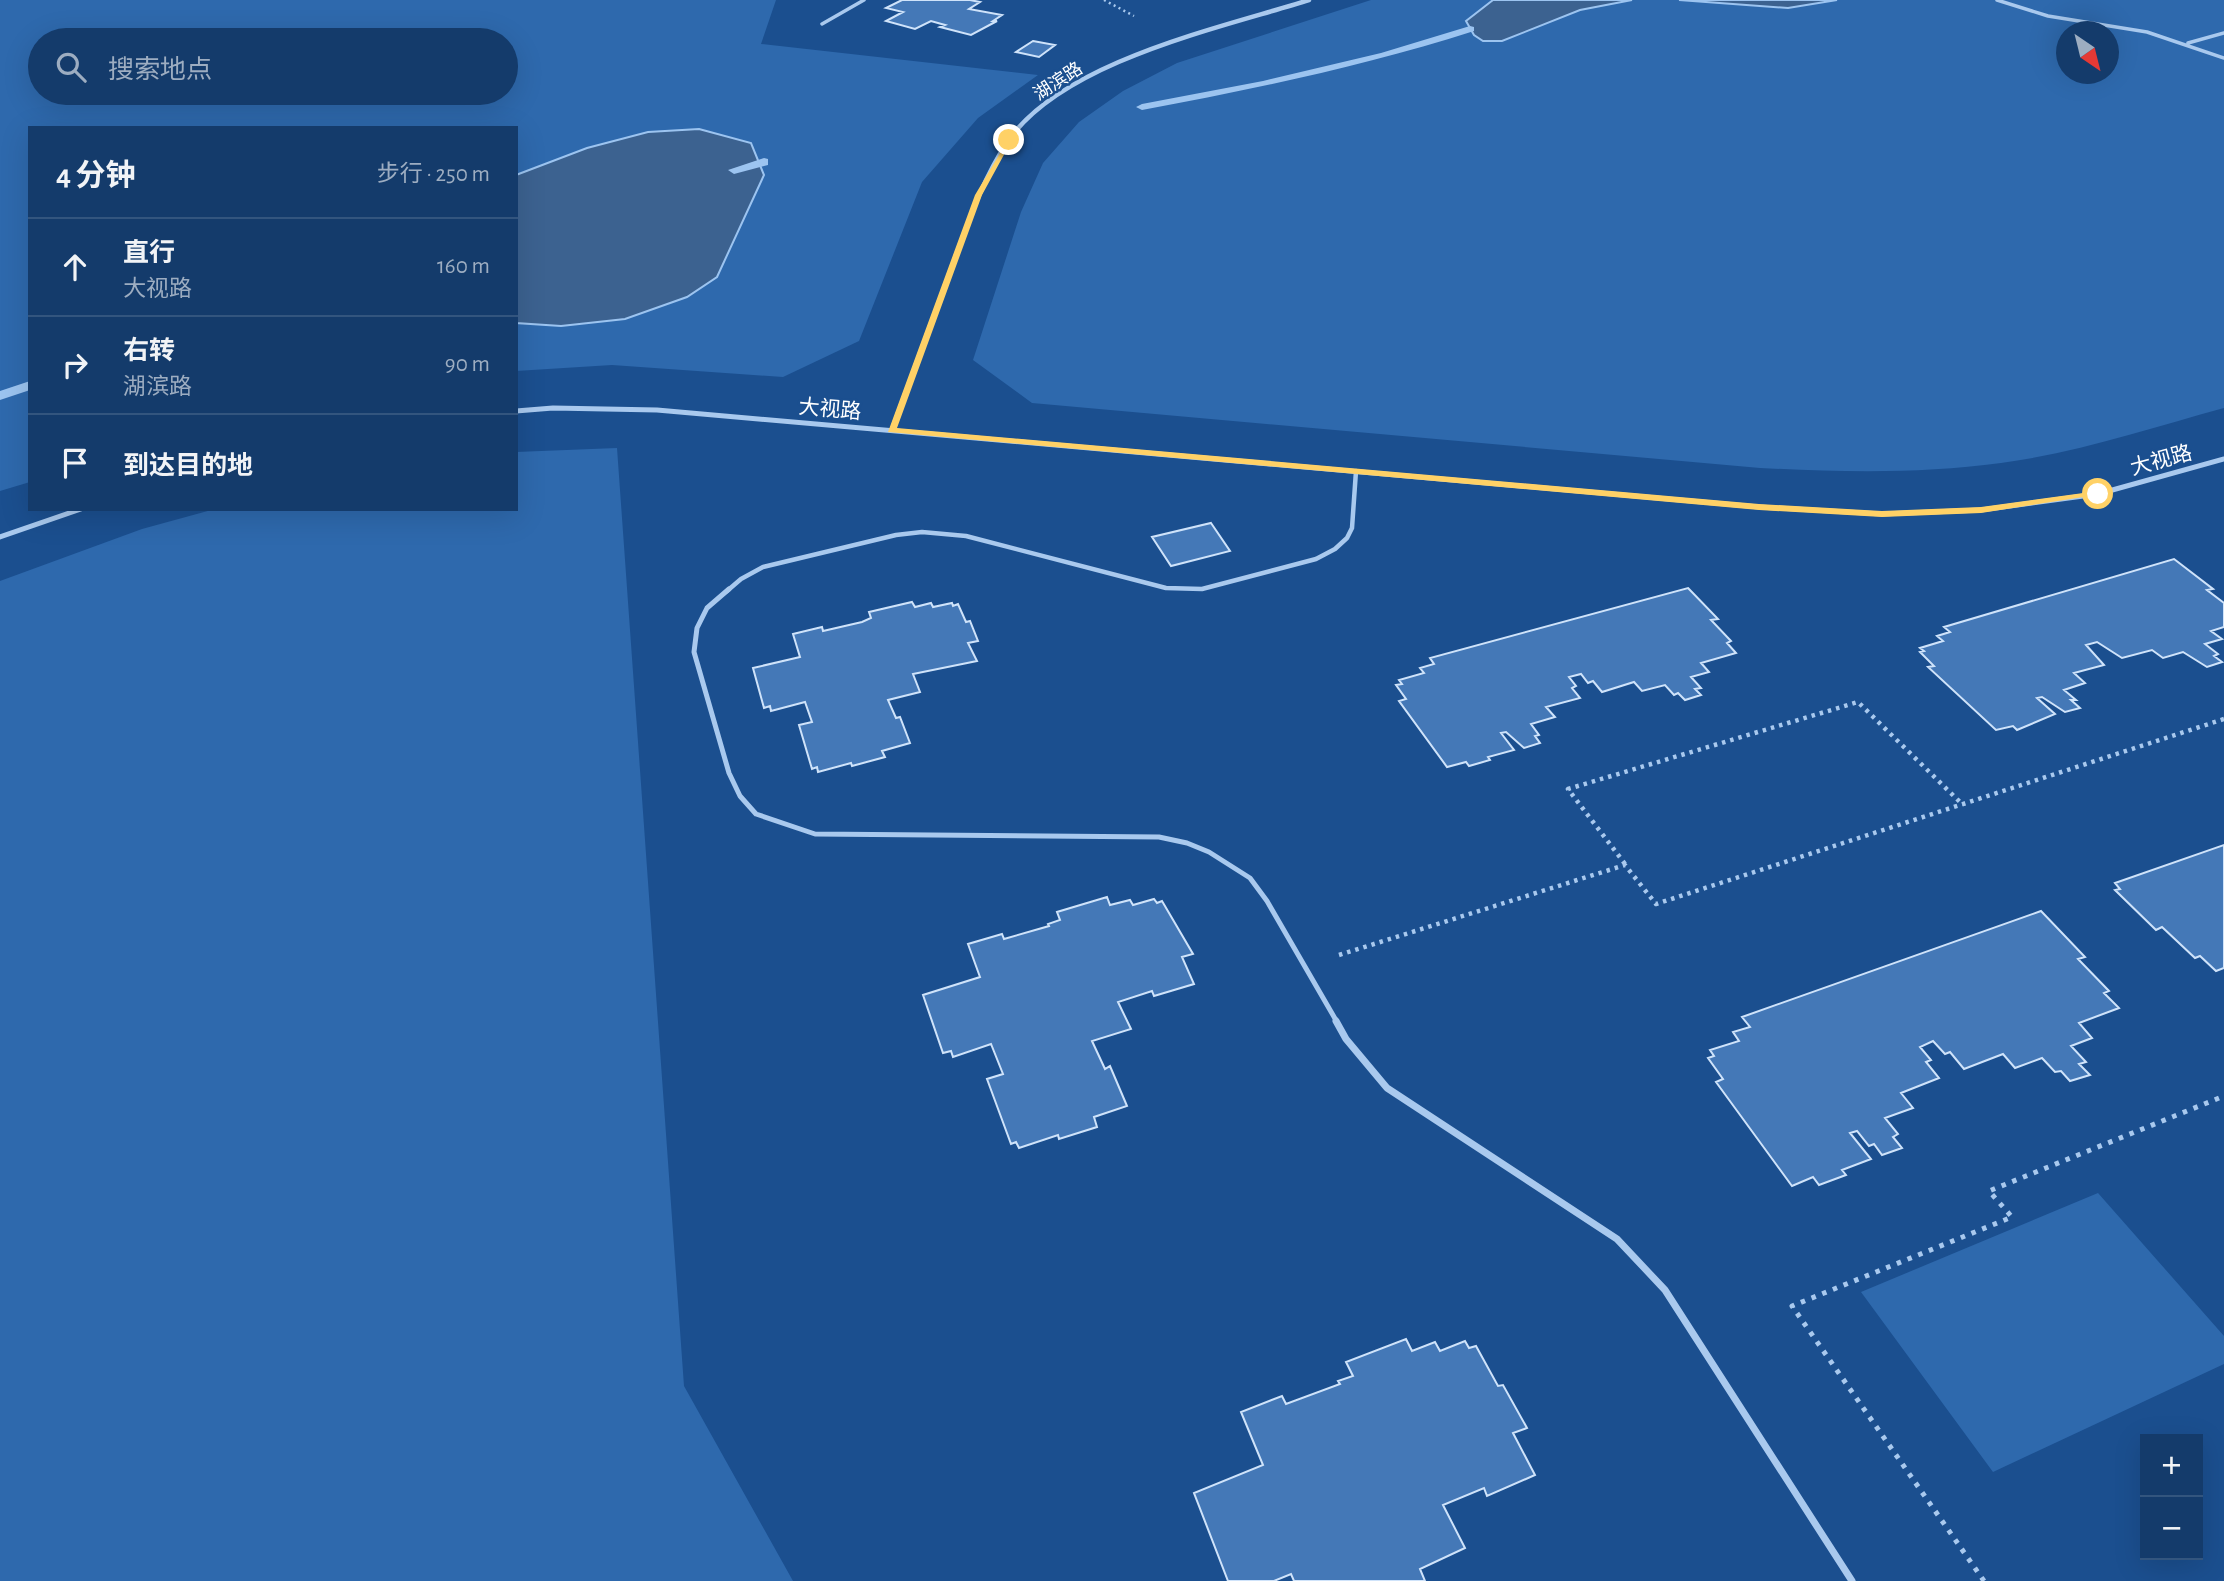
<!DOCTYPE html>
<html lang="zh">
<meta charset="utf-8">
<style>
:root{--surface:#143b6b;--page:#1d4271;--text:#f1f3f6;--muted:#9dadc1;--line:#33557e}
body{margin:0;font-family:"Alegreya Sans","Noto Sans SC",sans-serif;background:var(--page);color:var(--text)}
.controls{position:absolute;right:21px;bottom:21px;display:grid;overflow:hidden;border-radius:0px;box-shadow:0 7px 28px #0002}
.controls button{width:63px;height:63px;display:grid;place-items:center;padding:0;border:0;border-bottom:2px solid var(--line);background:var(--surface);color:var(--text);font:35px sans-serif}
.compass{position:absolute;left:2056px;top:21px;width:63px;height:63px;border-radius:50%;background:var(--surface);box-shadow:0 7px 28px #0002;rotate:145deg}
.stop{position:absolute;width:21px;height:21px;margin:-16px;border:5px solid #ffd166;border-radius:50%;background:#fff}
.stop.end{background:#ffd166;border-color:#fff;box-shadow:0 2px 7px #0008}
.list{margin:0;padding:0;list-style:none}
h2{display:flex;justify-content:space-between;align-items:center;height:91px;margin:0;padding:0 28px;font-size:30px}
h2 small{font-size:23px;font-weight:400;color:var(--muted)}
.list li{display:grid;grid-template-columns:46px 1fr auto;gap:21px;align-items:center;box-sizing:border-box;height:98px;padding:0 28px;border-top:2px solid var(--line)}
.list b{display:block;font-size:26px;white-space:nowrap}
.list p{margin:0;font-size:23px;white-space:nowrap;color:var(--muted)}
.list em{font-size:23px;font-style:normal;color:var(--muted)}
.icon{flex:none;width:38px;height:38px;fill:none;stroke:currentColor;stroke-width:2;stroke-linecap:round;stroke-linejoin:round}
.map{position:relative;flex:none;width:2224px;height:1581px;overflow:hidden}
.search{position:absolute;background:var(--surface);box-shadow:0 7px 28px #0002;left:28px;top:28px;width:490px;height:77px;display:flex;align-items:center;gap:18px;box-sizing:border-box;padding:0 24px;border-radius:38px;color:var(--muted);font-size:26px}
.panel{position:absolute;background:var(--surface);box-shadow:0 7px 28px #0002;left:28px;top:126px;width:490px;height:385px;border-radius:0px}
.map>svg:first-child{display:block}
</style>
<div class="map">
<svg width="2224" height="1581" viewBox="0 0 2224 1581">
<rect width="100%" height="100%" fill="#1b4f8f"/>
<path fill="#2e69ad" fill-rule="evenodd" d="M0 0H776L761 44 1038 75 978 118 922 182 859 341 783 377 612 365 516 371V128H30V482L0 491ZM40 40H506V93H40Z
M1371 0H2224V408C2151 428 2076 453 2001 463 1921 474 1840 472 1760 468L1032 403 973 360 1021 212 1043 163 1079 122 1123 91 1177 63ZM2066 32H2108V74H2066Z
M617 448 684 1386 793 1581H0V581L142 529 215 509H516V452Z
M2098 1193 2224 1336V1364L1993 1472 1861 1292Z"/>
<path fill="#3c6290" stroke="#9cc4f0" stroke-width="2" d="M1493 0H1632L1580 10 1502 41H1483L1474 35 1466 21Z
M1679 0H1837L1788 8Z
M699 129 751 143 764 175 717 277 687 297 625 319 561 326 516 323V175L587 148 648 132Z"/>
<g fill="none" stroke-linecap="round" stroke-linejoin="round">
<path fill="#9cc4f0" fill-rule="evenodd" d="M1470 26 1474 27V31C1364 66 1255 89 1142 110L1136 107 1142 104 1263 81 1381 53Z
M764 158 768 159V165L734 174 728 170Z
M30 381V390L0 400V391Z"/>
</g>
<path fill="#4478b7" stroke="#cfe3fa" stroke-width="2" d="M902 0H970L980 2 969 9 1002 15 993 21H997L971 35 940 27 945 25 931 21 915 29 886 21 903 12 886 8Z
M1033 41 1055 45 1039 57 1016 52Z
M1211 523 1230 551 1171 566 1152 537Z
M2174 559 2213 589 2207 590 2224 603V627L2211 631 2222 639 2205 644 2218 654 2214 656 2222 662 2207 667 2183 652 2163 658 2152 650 2122 658 2097 642 2086 645 2104 665 2074 673 2085 683 2064 690 2076 700H2071L2080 708 2065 712 2042 697 2037 698 2055 714 2017 730 2013 726 1996 730 1928 667 1934 666 1920 652 1924 651 1920 648 1943 641 1937 636 1950 632 1944 627Z
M1688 588 1718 619 1711 620 1731 641 1727 643 1736 653 1701 663 1709 672 1691 677 1701 688 1695 689 1701 695 1685 700 1678 693 1674 695 1665 685 1642 691 1634 682 1602 692 1593 681 1588 683 1581 674 1569 677 1576 686 1572 688 1580 698 1546 707 1555 717 1531 724 1539 735 1535 736 1540 743 1524 748 1506 732 1501 733 1514 750 1488 757 1490 760 1469 766 1466 762 1447 767 1399 701 1406 699 1396 685 1402 684 1399 680 1424 673 1420 668 1434 664 1430 658Z
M912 602 915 607 931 603 933 607 952 603 953 606 958 604 966 622 970 621 978 641 968 643 977 661 913 674 920 692 888 700 896 718 900 717 910 743 882 751 885 757 852 766 851 763 818 772 817 767 812 769 799 725 812 722 805 702 771 711 770 706 764 708 753 668 800 657 793 634 822 627 823 631 862 622 871 618 869 612Z
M2224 845V968L2216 971 2200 956 2195 958 2162 927 2156 930 2115 890 2120 889 2115 883Z
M1107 897 1110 905 1130 900 1133 905 1154 899 1157 903 1162 901 1193 954 1182 957 1194 984 1154 996 1152 991 1118 1002 1131 1029 1092 1041 1105 1069 1110 1066 1127 1106 1094 1117 1097 1127 1059 1139 1058 1135 1019 1148 1016 1142 1011 1144 987 1079 1003 1074 991 1044 953 1057 951 1051 943 1053 923 995 980 977 968 944 1002 934 1004 939 1049 926 1048 924 1060 920 1057 912Z
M2041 911 2085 957 2078 959 2109 991 2104 993 2119 1008 2079 1023 2092 1038 2071 1046 2086 1062 2079 1064 2090 1075 2070 1081 2061 1071 2055 1072 2042 1058 2015 1068 2003 1054 1964 1069 1950 1052 1945 1054 1933 1041 1920 1047 1931 1060 1926 1062 1939 1078 1901 1093 1913 1108 1885 1118 1898 1134 1893 1137 1902 1148 1882 1155 1874 1144 1869 1146 1857 1131 1850 1133 1871 1159 1842 1170 1846 1175 1819 1185 1813 1177 1792 1186 1716 1082 1723 1079 1708 1058 1714 1056 1710 1050 1739 1041 1733 1032 1750 1027 1742 1017Z
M1406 1339 1412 1351 1435 1342 1440 1351 1465 1341 1469 1348 1476 1346 1498 1386 1503 1385 1527 1428 1513 1433 1535 1475 1487 1496 1484 1488 1443 1505 1465 1548 1420 1569 1425 1581H1294L1291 1574 1274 1581H1228L1194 1493 1263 1465 1241 1412 1282 1396 1286 1404 1340 1384 1338 1381 1353 1376 1346 1362Z"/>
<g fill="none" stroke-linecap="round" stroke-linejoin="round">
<path stroke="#a9c9ee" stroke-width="2.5" stroke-dasharray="2 3.5" stroke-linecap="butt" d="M1104 0 1134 16"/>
<path stroke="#a9c9ee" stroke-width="4.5" stroke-dasharray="3.5 5" stroke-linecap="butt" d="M1625 864 1568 789 1858 702 1963 805
M1339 955 1625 865 1656 904 2224 719"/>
<path stroke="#a9c9ee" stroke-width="5" stroke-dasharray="4.5 7" stroke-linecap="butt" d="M1984 1581 1792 1306 2012 1217 1989 1191 2224 1096"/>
<path stroke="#a9c9ee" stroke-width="3.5" d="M1997 0 2048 16 2147 32 2224 58
M822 24 864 0
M2188 43 2224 33"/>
<path stroke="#a9c9ee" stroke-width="4.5" d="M727 591 741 579 763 567 896 535 922 532 966 536 1166 588 1202 589 1316 559 1335 549 1347 538 1352 528 1356 471"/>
<path stroke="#a9c9ee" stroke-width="5" d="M729 589 707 608 697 628 694 652 729 773 740 796 756 814 815 834 1159 837 1187 843 1209 852 1250 878 1267 901 1337 1022"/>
<path stroke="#a9c9ee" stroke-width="7" d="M1336 1021 1346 1039 1387 1088 1617 1239 1665 1290 1852 1581"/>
<path stroke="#a9c9ee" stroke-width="4.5" d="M955 258C970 217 984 177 1008 141 1063 61 1220 28 1309 0"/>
<path stroke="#a9c9ee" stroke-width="5" d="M516 411 553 408 657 410 1759 507 1882 514 1981 510 2098 494 2224 459
M892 430 956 256
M0 537 81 509"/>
</g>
<path fill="#ffd166" d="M1009 138 1012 140 982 195 897 428 1759 504 1882 511 1981 507 2098 491 2103 494 1981 513 1882 517 1759 510 888 432 975 195Z"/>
<g text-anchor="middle" stroke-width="5" stroke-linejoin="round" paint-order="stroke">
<g font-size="18" fill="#fff" stroke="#1b4f8f">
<text transform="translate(1058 81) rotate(-33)" y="6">湖滨路</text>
</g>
<g font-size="21" fill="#fff" stroke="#1b4f8f">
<text transform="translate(830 409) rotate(5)" y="7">大视路</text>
<text transform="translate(2161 460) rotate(-15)" y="7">大视路</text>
</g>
</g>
</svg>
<div class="controls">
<button>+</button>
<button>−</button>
</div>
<svg class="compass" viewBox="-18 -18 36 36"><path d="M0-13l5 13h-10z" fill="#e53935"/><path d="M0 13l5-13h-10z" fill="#9dadc1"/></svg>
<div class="stop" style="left:2098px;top:494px"></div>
<div class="stop end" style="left:1009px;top:140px"></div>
<div class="search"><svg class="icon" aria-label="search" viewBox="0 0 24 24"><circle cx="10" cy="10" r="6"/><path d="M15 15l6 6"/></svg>搜索地点</div>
<section class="panel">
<h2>4 分钟<small>步行 · 250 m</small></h2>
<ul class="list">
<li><svg class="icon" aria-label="ahead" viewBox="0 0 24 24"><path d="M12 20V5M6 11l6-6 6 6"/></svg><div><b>直行</b><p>大视路</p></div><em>160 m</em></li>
<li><svg class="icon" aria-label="right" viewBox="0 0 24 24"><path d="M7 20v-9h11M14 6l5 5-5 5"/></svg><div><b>右转</b><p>湖滨路</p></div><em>90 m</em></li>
<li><svg class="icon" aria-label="arrive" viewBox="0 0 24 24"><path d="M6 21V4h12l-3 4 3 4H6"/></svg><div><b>到达目的地</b></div></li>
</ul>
</section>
</div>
